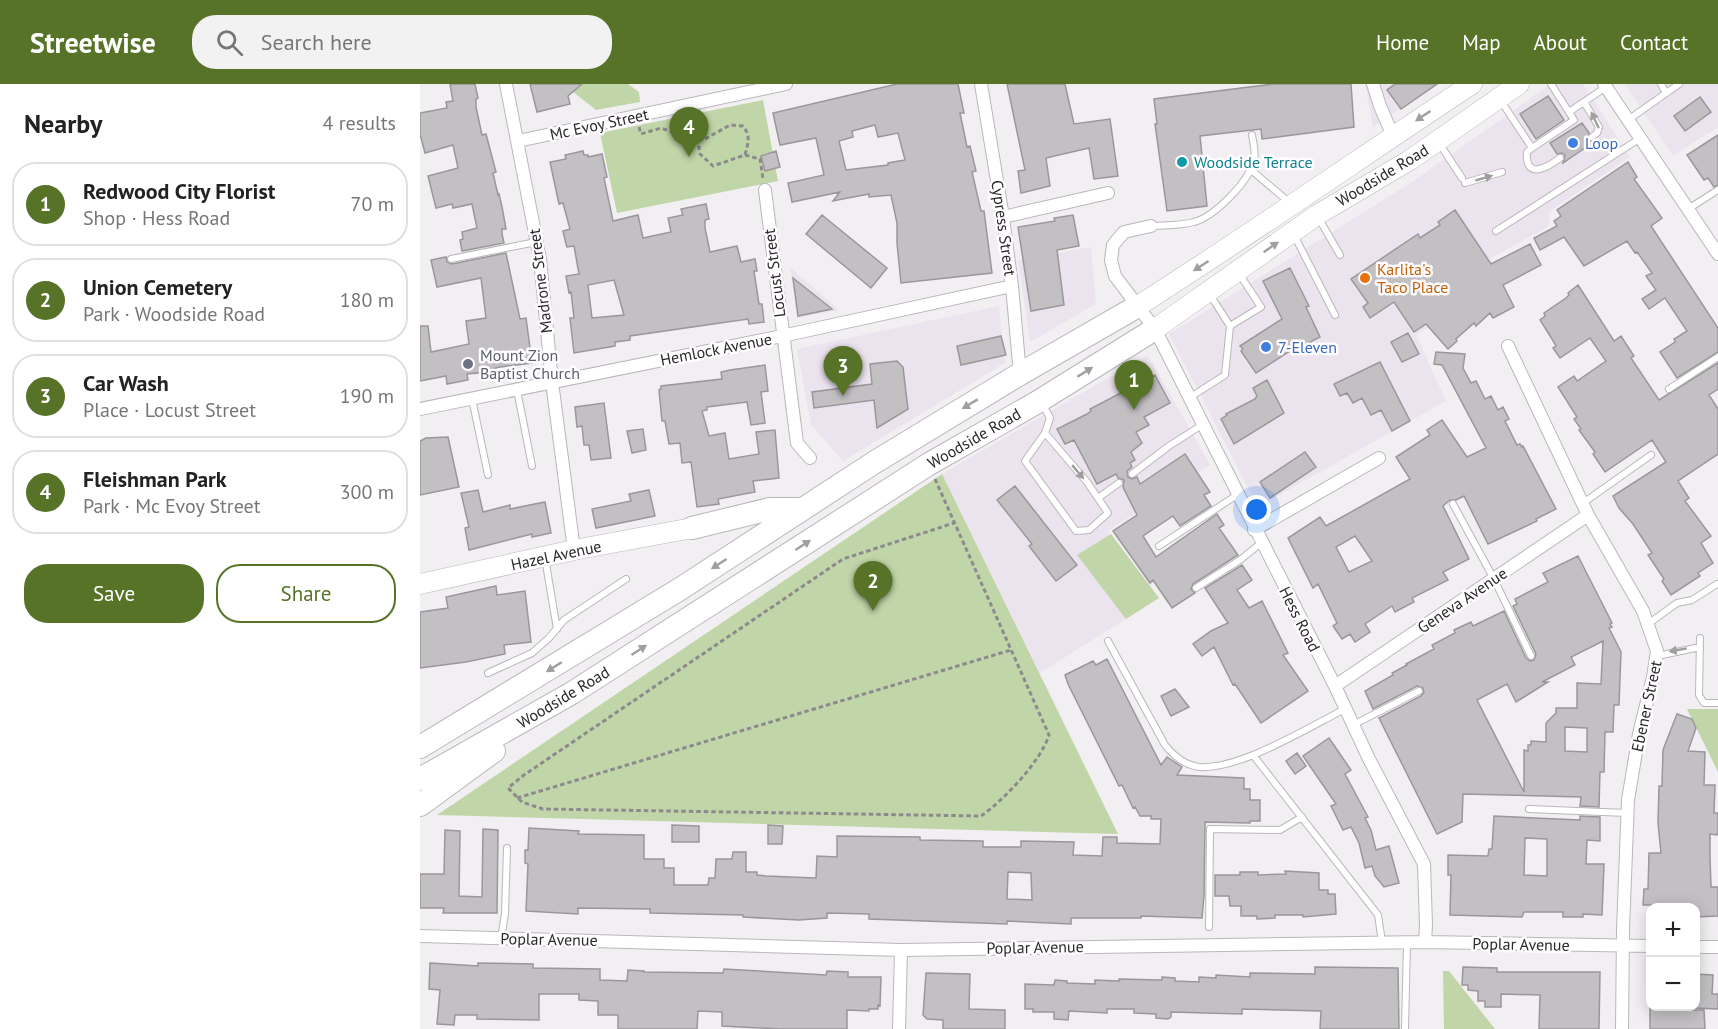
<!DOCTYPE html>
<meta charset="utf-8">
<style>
:root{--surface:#fff;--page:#f2f2f2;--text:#222;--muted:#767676;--line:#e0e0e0;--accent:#577327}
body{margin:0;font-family:"PT Sans",sans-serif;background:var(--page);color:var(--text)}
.controls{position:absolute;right:18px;bottom:18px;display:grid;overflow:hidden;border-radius:12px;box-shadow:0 3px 15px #0003}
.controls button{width:54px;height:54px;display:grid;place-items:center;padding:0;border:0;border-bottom:2px solid var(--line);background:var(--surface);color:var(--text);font:30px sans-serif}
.you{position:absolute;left:837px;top:426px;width:21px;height:21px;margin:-15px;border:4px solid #fff;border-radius:50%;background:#1a73e8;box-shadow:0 0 0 9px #1a73e833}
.badge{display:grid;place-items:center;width:39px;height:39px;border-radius:50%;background:var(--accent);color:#fff;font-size:20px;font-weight:700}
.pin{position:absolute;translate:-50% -50px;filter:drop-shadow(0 2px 3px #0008)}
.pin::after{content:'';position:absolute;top:32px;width:21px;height:18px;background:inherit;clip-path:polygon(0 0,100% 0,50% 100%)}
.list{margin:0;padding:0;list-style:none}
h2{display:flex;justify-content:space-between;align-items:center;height:78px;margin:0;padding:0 24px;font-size:26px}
h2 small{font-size:20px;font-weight:400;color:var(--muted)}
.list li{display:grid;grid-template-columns:39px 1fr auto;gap:18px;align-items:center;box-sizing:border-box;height:84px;margin:0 12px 12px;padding:0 12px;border:2px solid var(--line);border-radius:24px}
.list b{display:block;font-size:22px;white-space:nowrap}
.list p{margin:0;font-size:20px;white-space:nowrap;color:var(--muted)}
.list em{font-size:20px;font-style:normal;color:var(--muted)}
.actions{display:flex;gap:12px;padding:18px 24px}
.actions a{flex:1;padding:14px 0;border:2px solid var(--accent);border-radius:24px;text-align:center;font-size:21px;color:var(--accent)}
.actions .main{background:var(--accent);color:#fff}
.icon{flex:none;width:33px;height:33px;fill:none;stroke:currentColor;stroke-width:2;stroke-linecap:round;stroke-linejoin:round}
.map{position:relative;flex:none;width:1298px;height:945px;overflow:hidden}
header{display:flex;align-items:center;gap:36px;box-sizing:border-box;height:84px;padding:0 30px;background:var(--accent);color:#fff}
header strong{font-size:28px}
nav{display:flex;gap:33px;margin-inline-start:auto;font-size:21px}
.search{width:420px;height:54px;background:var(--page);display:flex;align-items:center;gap:15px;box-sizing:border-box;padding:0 21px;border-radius:24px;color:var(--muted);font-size:22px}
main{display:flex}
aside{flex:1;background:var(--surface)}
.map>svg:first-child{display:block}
</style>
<header>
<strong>Streetwise</strong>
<div class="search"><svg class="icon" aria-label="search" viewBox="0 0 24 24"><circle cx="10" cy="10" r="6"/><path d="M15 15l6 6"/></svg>Search here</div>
<nav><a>Home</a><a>Map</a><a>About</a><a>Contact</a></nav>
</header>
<main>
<aside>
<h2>Nearby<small>4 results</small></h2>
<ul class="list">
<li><span class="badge">1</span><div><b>Redwood City Florist</b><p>Shop · Hess Road</p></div><em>70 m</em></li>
<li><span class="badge">2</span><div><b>Union Cemetery</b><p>Park · Woodside Road</p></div><em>180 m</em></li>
<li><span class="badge">3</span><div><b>Car Wash</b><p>Place · Locust Street</p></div><em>190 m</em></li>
<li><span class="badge">4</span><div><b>Fleishman Park</b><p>Park · Mc Evoy Street</p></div><em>300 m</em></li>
</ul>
<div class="actions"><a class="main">Save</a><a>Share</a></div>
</aside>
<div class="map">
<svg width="1298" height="945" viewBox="0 0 1298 945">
<rect width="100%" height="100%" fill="#f2eff3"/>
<path fill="#ebe3ed" d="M945 0H1020L953 43Z
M1131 0H1163L1210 73 1130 127 1129 142 1048 187 1057 212 996 251 1026 317 838 423 749 250 992 98Z
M1205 0H1298V43L1253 72Z
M671 163 676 220 610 258 598 176Z
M370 183 419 226 377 234Z
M579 222 585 279 423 377 391 341 377 265Z
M728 271 790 381 688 447 739 514 620 589 522 390Z"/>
<path fill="#c1d6a8" d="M143 0H208L219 8 220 18 176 26Z
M343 16 358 97 197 129 180 49Z
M522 390 698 750 17 731Z
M691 450 739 514 706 535 657 471Z
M1267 625H1298V688Z
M1023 887H1029L1075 945H1024Z"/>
<path fill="#c3c0c4" stroke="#9a979b" stroke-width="1.5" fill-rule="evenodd" d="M30 0H55L58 14 56 15V23L62 51 66 50 76 88 73 89 78 111 79 110 82 123 86 145H82V150L84 159 42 167 40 156 43 155 42 148 57 144 52 120 33 124 32 120 16 124 8 92 38 84 33 61 5 69 0 50V29L27 24 26 18 33 17Z
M110 0H162L148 12 150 20 117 28Z
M477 0H538L544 29H540L547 63 550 62 556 87 552 88 561 127H564L572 189 481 199 477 159V139L471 111 449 113V110L413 117 420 108 372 118 368 99 404 91 396 54 360 61 353 29ZM455 41 458 53 478 49 485 76 468 79V81L426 86 419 57 433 53 432 47Z
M587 0H645L654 40 690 35 698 92 674 95 669 64 626 74 630 102 601 109 598 87 605 86Z
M853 0H931L934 43 842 55 841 45 780 52 787 122 747 127 735 40H737L734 15Z
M975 0H1017L981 25 967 6Z
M1128 12 1144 36 1116 55 1100 30Z
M1280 13 1291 28 1265 47 1254 32Z
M1162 39 1169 49 1168 56 1175 57 1143 79 1145 71 1142 69 1137 70 1130 59Z
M1298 51V101L1294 103 1288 94 1284 96 1267 71Z
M163 67 164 71H168V73L182 70 187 93 184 94 193 137 218 131 223 154 251 148 248 134 263 131 261 125 286 120 289 135 285 136V144L290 168 317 162 321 178 335 175 337 187H334L339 220H342L344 238 329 240 328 235 210 252V256L195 258V262L154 269 150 234H154L151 208 149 209 146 192 159 190 154 162 147 163 146 160 143 147 150 145 143 119 139 120 130 78 146 75 145 71ZM194 196 204 231 172 234 168 201Z
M356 67 360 83 345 87 341 72Z
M1208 78 1217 93 1214 95 1242 134 1231 142 1298 244V268L1257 294 1240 268 1255 258 1254 255 1267 247 1245 214 1229 225 1222 215 1236 206 1226 192 1232 189 1217 168 1215 169 1207 157 1164 182 1144 153 1120 166 1114 154 1137 142 1134 137 1141 132 1137 126Z
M1035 126 1071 180 1110 160 1121 181 1083 201 1094 223 1073 234 1070 229 1056 242 1054 239 1036 255 1037 257 1028 265 1006 240 994 248 974 218 950 234 943 223 948 219 931 195 998 150 1000 154 1020 141 1018 138Z
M402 131 467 184 451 204 386 150Z
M653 131 659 162 637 166 644 221 611 227 598 143 635 137 634 134Z
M86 169 100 235 106 234 112 279 80 283 68 286V288L47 290 48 296 27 300 26 292 0 297V242H8L11 268 49 260 46 237 66 234 61 194 17 203 11 176 26 173 27 178 32 180Z
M870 184 889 222 886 223 900 253 877 265 876 263 836 289 821 267 823 265 820 262 862 235 843 197Z
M373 194 412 225 378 232Z
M1158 201 1194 257 1201 252 1214 272 1211 274 1239 316 1298 279V305L1289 311 1298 325V370L1258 397 1269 414 1265 417 1291 452 1281 459 1293 479 1278 489 1280 492 1251 511 1242 497 1244 495 1228 471 1232 469 1213 440 1199 424 1193 412 1246 378 1232 356 1185 388 1173 370 1175 368 1159 346 1161 345 1154 335 1157 333 1138 303 1154 292 1157 297 1186 277 1170 254 1140 274 1133 264 1136 262 1132 255 1120 236 1125 232 1124 229 1146 214 1149 211 1148 209Z
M988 249 999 270 982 278 971 258Z
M581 252 586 271 541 281 537 262Z
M1016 268 1045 270 1043 284 1051 299 1056 297 1065 315 1071 312 1078 326 1083 323 1089 335 1085 337 1097 361 1100 360 1102 363 1103 362 1136 425 1116 435 1117 437 1068 460 1044 412 1036 416H1030L1023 422 1049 475 1023 488 1028 496 992 514 994 518 975 528 972 522 945 540 950 548 935 558 930 550 922 555 913 542 917 539 898 500 893 504 868 454 900 433 906 442 990 395 976 373 1010 351 1007 346 1022 336 1047 373 1066 364 1022 281 1014 280ZM935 452 952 477 929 488 916 463Z
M477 277 483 283 488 325 457 344 454 316 394 324 392 308 452 300 450 280Z
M960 278 990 337 972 347 961 326 951 331 942 314 933 319 927 309 920 312 914 300Z
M345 281 348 307 341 308 345 339 331 341 327 318 287 323V326L282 327 289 352 305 349 309 375 339 370 336 348 355 346 359 394 333 397 335 408 298 415 299 420 277 423 271 378 262 379 260 359 249 360 245 337H242L239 306 241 305V302L302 295 301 288 310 286Z
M735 291 750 319 724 333 729 341 716 348 722 359 711 368 715 376 710 379 712 383 707 387 708 393 712 395 717 393 720 400 765 370 790 408 784 411 791 422 760 442 753 432 723 452 736 473 797 430 804 441 799 444 818 471 773 500 771 505 775 509 752 524 733 496 730 499 693 447 717 431 703 403 704 396 698 394 696 390 677 400 654 356 645 360 637 345 667 330 671 327 670 325Z
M847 296 864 329 814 360 801 335 807 331 806 330 835 315 837 312 833 304Z
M184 319 191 374 171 376 169 361H164L162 342 157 343 155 323Z
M223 345 226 366 212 369 207 347Z
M28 353 39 403 0 411V357L6 354Z
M885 368 896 383 850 414 840 398Z
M595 402 657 481 636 497 609 462 612 460 577 416Z
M58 406 63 428 90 421V425L125 418 131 449 112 453V450L49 466 45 444 49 443 41 409Z
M229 406 235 432 176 444 172 425 211 417 209 410Z
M1158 472 1192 539 1190 540 1192 543 1189 544 1201 568 1199 621H1194L1193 648H1185L1184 688H1180L1179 723 1160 722 1161 713 1043 710 1042 738 1017 750 959 634 1001 612 1004 608 1003 604 997 602 953 625 945 607 973 591 972 589 987 581 986 580 1014 565 1012 561 1035 549 1034 546 1051 538 1053 542 1084 527 1106 574 1110 577 1114 576 1116 570 1093 522 1097 520 1095 515 1128 498 1123 489ZM1183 557 1181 600 1157 599V624H1136V629L1126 639V658L1111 657V661H1108V667L1104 666V708L1057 616 1087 600 1096 618 1128 598H1122L1155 581 1151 573ZM1145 643 1167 644V668L1145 667Z
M822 481 832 496 817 506 829 524 842 517 868 569 863 571 888 607 841 639 815 600 813 601 794 563 782 572 773 560 791 547 808 539 785 504Z
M76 502 77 511 105 507 111 558 84 561 85 570 46 578 0 584V528L28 524 26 513Z
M687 575 741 681 747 673 762 683 757 691 824 694V705H830V716H840V737H830V739L785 738 784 812 782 834 721 832V834H651V840L587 837V840L449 835V830L407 829V834L379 836 323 833V831L230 829V825L158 824V830L106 827 108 780 105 779V766H108L109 744 159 747 158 750 224 751V775H244V784H254V801H288L289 794H295L296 775H312L313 768H326V788H337V791L346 792 396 794 397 772 417 773V752L500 753V756L563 757V763H601V757L654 758 653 771 682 772 683 753H697V759L740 760 741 735H731V732H720L715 723 713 724 702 701 699 702 648 600 645 591 673 577 676 581ZM588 788 611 789 612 816 587 815Z
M755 605 769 623 751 632 741 612Z
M1257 630 1272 635 1276 644 1268 667 1285 668 1284 701H1295L1294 729H1298V748L1297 751 1290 750V773L1291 803H1298V832L1275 833V824H1232V821H1223L1224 805H1228L1229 769H1241L1238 739 1239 702H1242L1243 666Z
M909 654 931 686 925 690 948 733 945 734 951 746 956 766 969 762 979 799 964 803 955 792 952 782 945 784 939 759 931 743 923 746 911 722 916 720 883 672Z
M877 669 886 682 875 690 866 677Z
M1074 732 1160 736V732L1180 733V757L1167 756 1166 780H1184L1182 831 1163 830V833H1143V828H1104L1102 833 1030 831 1031 791H1028V771L1068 772 1069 765H1072ZM1105 754 1127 755V792L1104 791Z
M252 741 279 742V758H252Z
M348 741 363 742 362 760H348Z
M63 745 78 746 77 829H23L24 824H0V790H24L25 746 40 747 39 812 62 813Z
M865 787 899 789V806H908V810H915L916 830 883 833V831H855V834L837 835V832H821V822H810L809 812H795V791H820V788H838V791L866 790Z
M10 879 58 882V879L113 880V884L180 885V896L207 897 208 886 224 887V888L303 889 304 885 406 891 407 887 428 888V893H461L460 922 458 921V925H449V927L427 926V945H361L302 942V928L278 927 277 945H198V931H178V917L159 916V910H119V936L57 935V931H35L34 941 17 940 20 906 9 905Z
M895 883 978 884 979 945H900L901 927 822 925V930L751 928V933L748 935 736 934V930L714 929V925H687V929L649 927 648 936 634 935V928H613V925H605V900L634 901 635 896 647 897V899L675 900V896L699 897V895L742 896V893L755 894V897L779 898V893L796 894V891L830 893V889L895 890Z
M1043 883 1077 884V888H1180L1179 945H1119L1120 911 1081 910V923H1065V917H1058V907L1048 906V901H1042Z
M506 889 550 890 549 925 585 926V945H523V936L507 935 503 931Z
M1275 890 1293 891 1292 910H1298V925L1275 924Z
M1230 922H1249V926H1284L1285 945H1230Z"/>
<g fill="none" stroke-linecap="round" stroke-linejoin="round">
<defs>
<path id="lane" d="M1241 0 1246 9
M1081 17 1112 64 1154 36 1131 0
M1164 18 1179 43 1177 49 1172 53
M1149 28 1186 3
M1208 36 1259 0
M1019 59 1042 94
M1112 64 1107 68C1105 97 1128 83 1140 74
M831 86 869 118
M1045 99 1082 88
M1268 125 1298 106
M898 133 920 171
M731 142C744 141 760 142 774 138 794 133 831 96 834 75 836 67 833 58 832 51
M1076 147 1219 55
M874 151 915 231
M31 175 116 158
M810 242 841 223 820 191
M1249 305 1298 273
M97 306 112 382
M769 314 805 291 810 242 789 209
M52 315 68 391
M622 319 630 334 625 349 605 377 656 447 669 446 688 429 667 398 625 349
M712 390 749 362 782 341
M678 414 699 399
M1163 419 1231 371
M1033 420 1074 495 1111 572
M739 462 817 411
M125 474 137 545
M776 504 820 476 841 459
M1228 540 1257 519 1272 516 1297 500
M1280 554 1279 611 1284 619H1298
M688 557 745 661C753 671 765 681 779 683 820 686 889 643 925 625
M1237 572 1280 563
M68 589 112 569 129 554 144 536 206 495
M933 641 999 607
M833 671 958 831 962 858
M1109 725 1207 729
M789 843 790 745 860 746 882 733
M81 854 85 830 87 764
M985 945 987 859"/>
<path id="street" d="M86 0 120 175 132 298 154 466
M561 0 583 133 592 202 600 290
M953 0 960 22 973 52
M1184 0 1298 170
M98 57 366 0
M345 106 377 359 390 374
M583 133 688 109
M731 142 704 148 693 161 691 176 695 192 735 245 915 602 949 675 1004 780 1006 841 1005 858
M1088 262 1168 431 1223 527 1237 567 1233 593 1219 650 1208 716 1203 845 1202 945
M0 325 362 252 592 202
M834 446 959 374
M915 602 1168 431
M0 852 481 866 1005 858 1230 862
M1276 863H1298
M479 945 481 866"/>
<path id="primary" d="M718 222C831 150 940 74 1052 0
M735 245 897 131 990 76 1099 0
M0 500 154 466 272 444"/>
<path id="highway" d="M272 444 350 425H383
M0 663 260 505 455 378 600 290 718 222
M0 695 152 609 509 380 616 319 735 245
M0 721 74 667"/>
</defs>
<use href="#lane" stroke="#bab7bb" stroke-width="8"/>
<use href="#street" stroke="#bab7bb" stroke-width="14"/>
<use href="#primary" stroke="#bab7bb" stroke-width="21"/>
<use href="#highway" stroke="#bab7bb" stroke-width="24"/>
<path stroke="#8c8a8c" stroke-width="3" stroke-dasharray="4.5 3" stroke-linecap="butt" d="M274 32 280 70 293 82 325 71 340 75 343 95
M219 43 221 50 241 44 255 49 269 48 278 50 285 55 310 41 323 42C331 52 328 59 325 71
M515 395 629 651C621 677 584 716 561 732L123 725 102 718 88 704 104 691 423 475 534 439
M97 714 591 566"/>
<use href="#lane" stroke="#fff" stroke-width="6"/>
<use href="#street" stroke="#fff" stroke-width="12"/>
<use href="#primary" stroke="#fff" stroke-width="20"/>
<use href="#highway" stroke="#fff" stroke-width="22"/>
</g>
<defs><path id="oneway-solid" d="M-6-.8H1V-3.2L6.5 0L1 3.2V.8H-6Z" transform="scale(1.5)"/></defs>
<g fill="#9f9f9f">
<use href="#oneway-solid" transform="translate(1003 32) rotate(146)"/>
<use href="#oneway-solid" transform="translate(1175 36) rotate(-115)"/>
<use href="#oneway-solid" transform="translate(1064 94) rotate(-16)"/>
<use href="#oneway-solid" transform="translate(851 163) rotate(-35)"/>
<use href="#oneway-solid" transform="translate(781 182) rotate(147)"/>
<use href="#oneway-solid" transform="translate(665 288) rotate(-32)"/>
<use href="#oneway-solid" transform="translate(550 320) rotate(149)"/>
<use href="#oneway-solid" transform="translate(658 388) rotate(50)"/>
<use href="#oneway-solid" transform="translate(383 461) rotate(-33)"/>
<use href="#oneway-solid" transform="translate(299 480) rotate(147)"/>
<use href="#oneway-solid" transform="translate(219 566) rotate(-33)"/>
<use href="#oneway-solid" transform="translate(1258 566) rotate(170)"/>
<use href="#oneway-solid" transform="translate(134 583) rotate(148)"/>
</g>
<g fill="#3f7fe0" stroke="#fffdff" stroke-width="2">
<circle cx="1153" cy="59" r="6"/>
<circle cx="846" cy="263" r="6"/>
</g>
<circle fill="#0f9aa8" stroke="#fffdff" stroke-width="2" cx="762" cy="78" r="6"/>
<circle fill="#e8710a" stroke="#fffdff" stroke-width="2" cx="945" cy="194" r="6"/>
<circle fill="#6b7280" stroke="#fffdff" stroke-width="2" cx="48" cy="280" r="6"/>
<g text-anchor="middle" stroke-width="5" stroke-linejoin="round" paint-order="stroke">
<g font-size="16" fill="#2a292a" stroke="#fffdff">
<text transform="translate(179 40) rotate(-12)" y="6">Mc Evoy Street</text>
<text transform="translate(962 91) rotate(-31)" y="6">Woodside Road</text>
<text transform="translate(584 144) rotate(82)" y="6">Cypress Street</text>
<text transform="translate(354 189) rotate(-97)" y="6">Locust Street</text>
<text transform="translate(120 197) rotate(-97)" y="6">Madrone Street</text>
<text transform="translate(296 265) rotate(-11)" y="6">Hemlock Avenue</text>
<text transform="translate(554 354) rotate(-30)" y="6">Woodside Road</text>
<text transform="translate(136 471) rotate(-12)" y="6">Hazel Avenue</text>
<text transform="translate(1042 516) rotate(-34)" y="6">Geneva Avenue</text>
<text transform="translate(880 535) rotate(63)" y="6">Hess Road</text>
<text transform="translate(143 613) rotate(-31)" y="6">Woodside Road</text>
<text transform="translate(1226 622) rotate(-78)" y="6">Ebener Street</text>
<text transform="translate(129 855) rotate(1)" y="6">Poplar Avenue</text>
<text transform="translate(1101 860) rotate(1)" y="6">Poplar Avenue</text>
<text transform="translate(615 863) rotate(-1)" y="6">Poplar Avenue</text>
</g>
<g font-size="16" fill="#366cbe" stroke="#fffdff" text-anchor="start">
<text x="1165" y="65">Loop</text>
<text x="858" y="269">7-Eleven</text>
</g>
<g font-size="16" fill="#0d838f" stroke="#fffdff" text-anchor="start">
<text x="774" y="84">Woodside Terrace</text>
</g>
<g font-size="16" fill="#c56008" stroke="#fffdff" text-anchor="start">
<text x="957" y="191">Karlita's<tspan x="957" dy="18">Taco Place</tspan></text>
</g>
<g font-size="16" fill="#5b616d" stroke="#fffdff" text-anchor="start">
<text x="60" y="277">Mount Zion<tspan x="60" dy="18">Baptist Church</tspan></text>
</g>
</g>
</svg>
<div class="controls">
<button>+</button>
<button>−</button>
</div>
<div class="you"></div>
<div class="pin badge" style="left:714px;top:326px">1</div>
<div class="pin badge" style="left:453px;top:527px">2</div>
<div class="pin badge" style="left:423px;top:312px">3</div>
<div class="pin badge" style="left:269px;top:73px">4</div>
</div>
</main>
